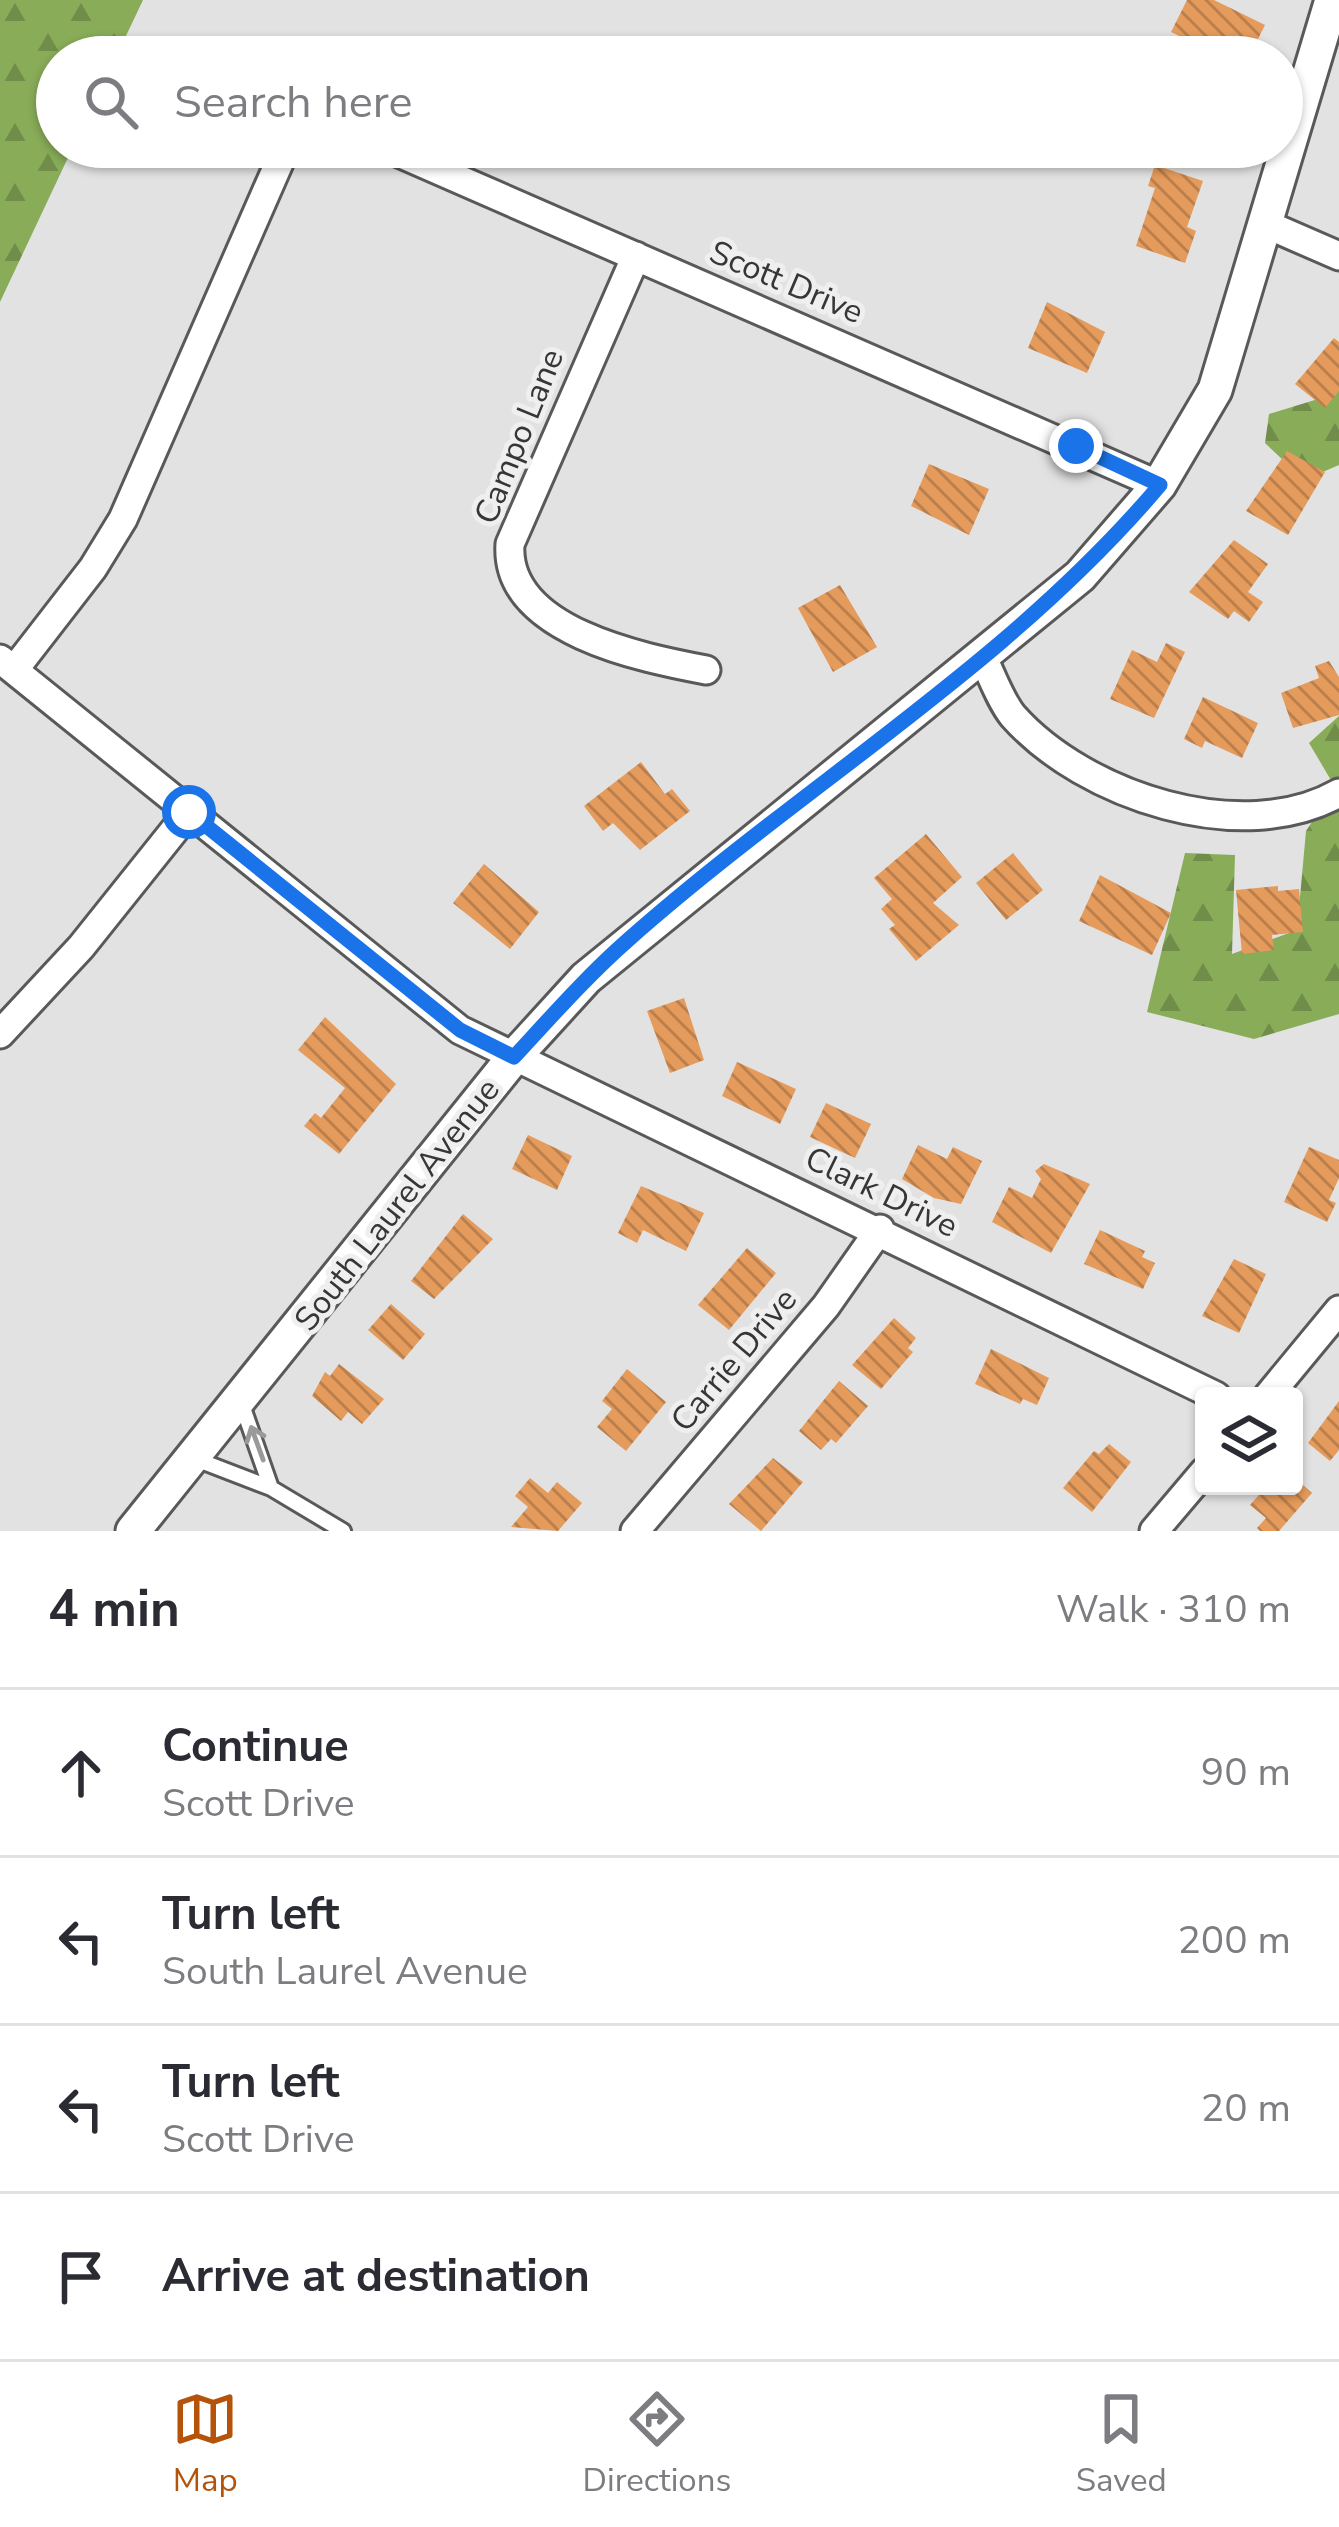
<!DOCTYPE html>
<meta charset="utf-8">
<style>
:root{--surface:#fff;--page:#f2f2f3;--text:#2b2b33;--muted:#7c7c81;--line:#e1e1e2;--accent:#b45309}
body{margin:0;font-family:"Nunito Sans",sans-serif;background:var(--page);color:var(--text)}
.controls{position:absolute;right:36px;bottom:36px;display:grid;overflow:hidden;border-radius:12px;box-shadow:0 3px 9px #0004}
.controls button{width:108px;height:108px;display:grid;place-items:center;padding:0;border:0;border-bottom:3px solid var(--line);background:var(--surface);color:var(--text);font:60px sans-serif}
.stop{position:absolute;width:36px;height:36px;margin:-27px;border:9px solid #1a73e8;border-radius:50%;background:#fff}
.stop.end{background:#1a73e8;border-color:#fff;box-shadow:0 3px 12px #0008}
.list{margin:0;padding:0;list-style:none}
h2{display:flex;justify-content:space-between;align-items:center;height:156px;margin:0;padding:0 48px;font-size:51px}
h2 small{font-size:39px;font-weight:400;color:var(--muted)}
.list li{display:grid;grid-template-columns:78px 1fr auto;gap:36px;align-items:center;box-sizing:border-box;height:168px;padding:0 48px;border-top:3px solid var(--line)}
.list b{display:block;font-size:45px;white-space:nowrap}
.list p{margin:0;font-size:39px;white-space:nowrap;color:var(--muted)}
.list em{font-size:39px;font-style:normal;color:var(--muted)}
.icon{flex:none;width:66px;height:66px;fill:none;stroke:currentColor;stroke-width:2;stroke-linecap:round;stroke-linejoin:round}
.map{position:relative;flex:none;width:1339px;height:1531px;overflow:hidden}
.search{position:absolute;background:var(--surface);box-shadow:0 3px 9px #0004;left:36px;right:36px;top:36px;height:132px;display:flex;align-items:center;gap:30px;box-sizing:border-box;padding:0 42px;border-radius:66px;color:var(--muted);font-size:45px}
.sheet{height:828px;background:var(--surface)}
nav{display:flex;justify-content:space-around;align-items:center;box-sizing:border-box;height:168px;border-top:3px solid var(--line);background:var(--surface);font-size:33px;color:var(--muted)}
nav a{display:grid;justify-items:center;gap:6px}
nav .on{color:var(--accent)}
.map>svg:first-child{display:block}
</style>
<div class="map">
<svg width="1339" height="1531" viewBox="0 0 1339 1531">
<defs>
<pattern id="forest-firs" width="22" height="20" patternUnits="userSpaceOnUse" patternTransform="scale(3)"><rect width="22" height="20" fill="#88ac58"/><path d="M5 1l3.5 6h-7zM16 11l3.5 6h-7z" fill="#708d4a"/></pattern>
<pattern id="building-back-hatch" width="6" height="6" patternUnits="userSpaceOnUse" patternTransform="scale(3)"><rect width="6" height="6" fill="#e49b5b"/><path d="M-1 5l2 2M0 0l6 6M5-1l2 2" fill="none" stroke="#ba7f4c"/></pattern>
</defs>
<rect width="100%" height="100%" fill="#e2e2e3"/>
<path fill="url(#forest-firs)" d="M0 0H143L116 57H57V147H73L0 302Z
M1339 387V465L1304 480 1265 443 1269 414 1331 395Z
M1339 716V1014L1254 1039 1147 1012 1185 853 1235 855 1232 954 1297 930 1306 831 1335 787 1309 743Z"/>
<path fill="url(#building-back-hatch)" d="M1187 0H1214L1265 25 1249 57H1223L1171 32Z
M1155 165 1203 181 1187 227 1196 231 1185 263 1136 246 1155 188 1148 186Z
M1047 302 1105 332 1087 373 1028 348Z
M1334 338 1339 342V391L1325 408 1295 384Z
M1287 451 1325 472 1288 535 1246 511Z
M929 464 989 489 969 535 911 506Z
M1234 540 1268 564 1248 592 1263 602 1249 622 1234 611 1228 619 1189 592Z
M840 585 877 647 833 672 798 608Z
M1166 643 1185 652 1154 718 1110 699 1132 650 1157 662Z
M1329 661 1339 677V715L1293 728 1281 693 1319 678 1315 666Z
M1203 697 1258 723 1242 758 1205 741 1202 748 1184 739Z
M641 762 665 794 672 789 690 811 640 850 613 823 603 831 584 806Z
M926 834 962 877 933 903 959 925 916 961 889 929 895 925 881 909 892 899 874 878Z
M1013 853 1043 890 1006 920 976 883Z
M484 864 539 912 510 949 453 903Z
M1100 875 1171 913 1152 955 1079 921Z
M1278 886V891L1299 889 1303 932 1272 935 1274 950 1242 954 1236 890Z
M684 998 704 1060 670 1073 647 1011Z
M325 1017 396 1084 339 1154 304 1126 315 1113 321 1118 345 1088 298 1050Z
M737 1062 796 1089 780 1124 722 1096Z
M826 1103 871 1124 855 1158 810 1137Z
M528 1135 572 1156 557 1190 512 1169Z
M918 1145 947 1159 953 1147 982 1161 961 1204 934 1198 902 1179Z
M1309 1147 1339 1160V1178L1329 1200 1336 1203 1327 1222 1284 1202Z
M1044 1164 1090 1184 1051 1253 992 1222 1009 1187 1032 1198 1041 1179 1035 1171Z
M641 1186 704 1213 686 1251 643 1230 637 1243 618 1233Z
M463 1214 493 1239 434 1299 411 1281Z
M1100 1230 1145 1251 1142 1257 1155 1263 1143 1289 1084 1264Z
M747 1248 776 1273 729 1330 698 1305Z
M1234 1259 1266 1274 1239 1333 1202 1316Z
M391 1304 425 1334 403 1360 368 1330Z
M894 1318 916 1338 908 1348 913 1352 881 1389 852 1365Z
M991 1349 1049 1378 1037 1405 1023 1399 1020 1404 975 1384Z
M339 1364 384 1399 362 1424 348 1412 341 1421 312 1396 325 1372 330 1376Z
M627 1369 666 1402 626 1451 597 1427 612 1409 602 1401Z
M839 1381 868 1406 836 1443 831 1439 821 1450 799 1431Z
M1339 1401V1450L1330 1461 1308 1443Z
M1109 1444 1131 1462 1092 1512 1063 1488 1094 1451 1099 1454Z
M773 1458 803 1482 761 1531 729 1504Z
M1294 1477 1312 1493 1279 1531H1260L1257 1528 1266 1518 1250 1505 1267 1486H1294Z
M530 1478 548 1493 557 1482 582 1503 558 1531 511 1527 528 1507 515 1496Z"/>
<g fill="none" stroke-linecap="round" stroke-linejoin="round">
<defs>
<path id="service" d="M241 1402 271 1488
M193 1458 271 1488 343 1531"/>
<path id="minor" d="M385 147 1159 485
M1268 225 1339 256
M636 256 510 544C504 631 643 658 706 670
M983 658C992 676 1000 700 1013 716 1084 796 1242 848 1339 793
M0 659 460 1030 1216 1396
M14 670 93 568 123 519 286 147
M0 1034 81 947 189 812
M1268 1396 1339 1310
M635 1531 826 1306 880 1229
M1154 1531 1204 1472"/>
<path id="tertiary" d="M133 1531 514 1057 586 978 1080 576 1159 485 1215 390 1332 0"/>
</defs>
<use href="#service" stroke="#59595a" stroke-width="20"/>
<use href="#minor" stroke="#59595a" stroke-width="33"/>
<use href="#tertiary" stroke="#59595a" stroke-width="39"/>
<use href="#service" stroke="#fff" stroke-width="14"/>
<use href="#minor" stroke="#fff" stroke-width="27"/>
<use href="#tertiary" stroke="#fff" stroke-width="33"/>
</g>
<defs><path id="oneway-shaft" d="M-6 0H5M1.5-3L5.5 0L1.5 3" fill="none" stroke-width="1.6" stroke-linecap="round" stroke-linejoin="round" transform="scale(3)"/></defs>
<use stroke="#9a9a9a" href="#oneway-shaft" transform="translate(257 1443) rotate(-110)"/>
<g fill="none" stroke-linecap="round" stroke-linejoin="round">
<path stroke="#1a73e8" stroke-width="15" d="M189 812 460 1030 514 1057C551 1017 587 976 628 940 803 785 1008 665 1160 485L1076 446"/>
</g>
<g text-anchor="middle" stroke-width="10" stroke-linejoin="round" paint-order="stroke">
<g font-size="33" fill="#363636" stroke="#efeff0">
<text transform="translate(787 281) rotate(23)" y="12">Scott Drive</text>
<text transform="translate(518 436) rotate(-68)" y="12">Campo Lane</text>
<text transform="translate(882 1191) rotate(26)" y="12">Clark Drive</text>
<text transform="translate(396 1204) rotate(-52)" y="12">South Laurel Avenue</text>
<text transform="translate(733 1359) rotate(-50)" y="12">Carrie Drive</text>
</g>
</g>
</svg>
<div class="controls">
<button><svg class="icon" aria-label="layers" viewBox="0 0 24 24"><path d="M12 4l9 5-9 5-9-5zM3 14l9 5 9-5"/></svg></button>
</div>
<div class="stop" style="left:189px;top:812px"></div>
<div class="stop end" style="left:1076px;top:446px"></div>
<div class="search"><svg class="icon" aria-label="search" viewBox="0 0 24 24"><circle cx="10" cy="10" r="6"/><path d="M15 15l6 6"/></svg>Search here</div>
</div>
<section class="sheet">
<h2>4 min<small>Walk · 310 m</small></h2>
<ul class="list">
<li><svg class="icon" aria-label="ahead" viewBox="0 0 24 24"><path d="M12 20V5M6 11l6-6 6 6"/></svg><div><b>Continue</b><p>Scott Drive</p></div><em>90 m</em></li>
<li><svg class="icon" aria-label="left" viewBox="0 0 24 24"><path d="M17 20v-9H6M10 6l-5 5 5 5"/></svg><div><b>Turn left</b><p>South Laurel Avenue</p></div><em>200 m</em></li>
<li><svg class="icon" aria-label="left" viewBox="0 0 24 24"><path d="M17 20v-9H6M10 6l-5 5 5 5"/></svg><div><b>Turn left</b><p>Scott Drive</p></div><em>20 m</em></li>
<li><svg class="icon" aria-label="arrive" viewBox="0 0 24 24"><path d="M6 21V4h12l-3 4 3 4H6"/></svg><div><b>Arrive at destination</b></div></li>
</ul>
</section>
<nav>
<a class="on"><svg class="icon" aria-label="map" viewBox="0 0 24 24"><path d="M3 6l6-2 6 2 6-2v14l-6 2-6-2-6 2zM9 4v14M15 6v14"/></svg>Map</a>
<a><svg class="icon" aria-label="directions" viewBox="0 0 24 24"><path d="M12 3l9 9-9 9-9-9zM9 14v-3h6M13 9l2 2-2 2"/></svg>Directions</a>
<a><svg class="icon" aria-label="saved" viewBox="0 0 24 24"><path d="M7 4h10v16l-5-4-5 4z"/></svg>Saved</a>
</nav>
